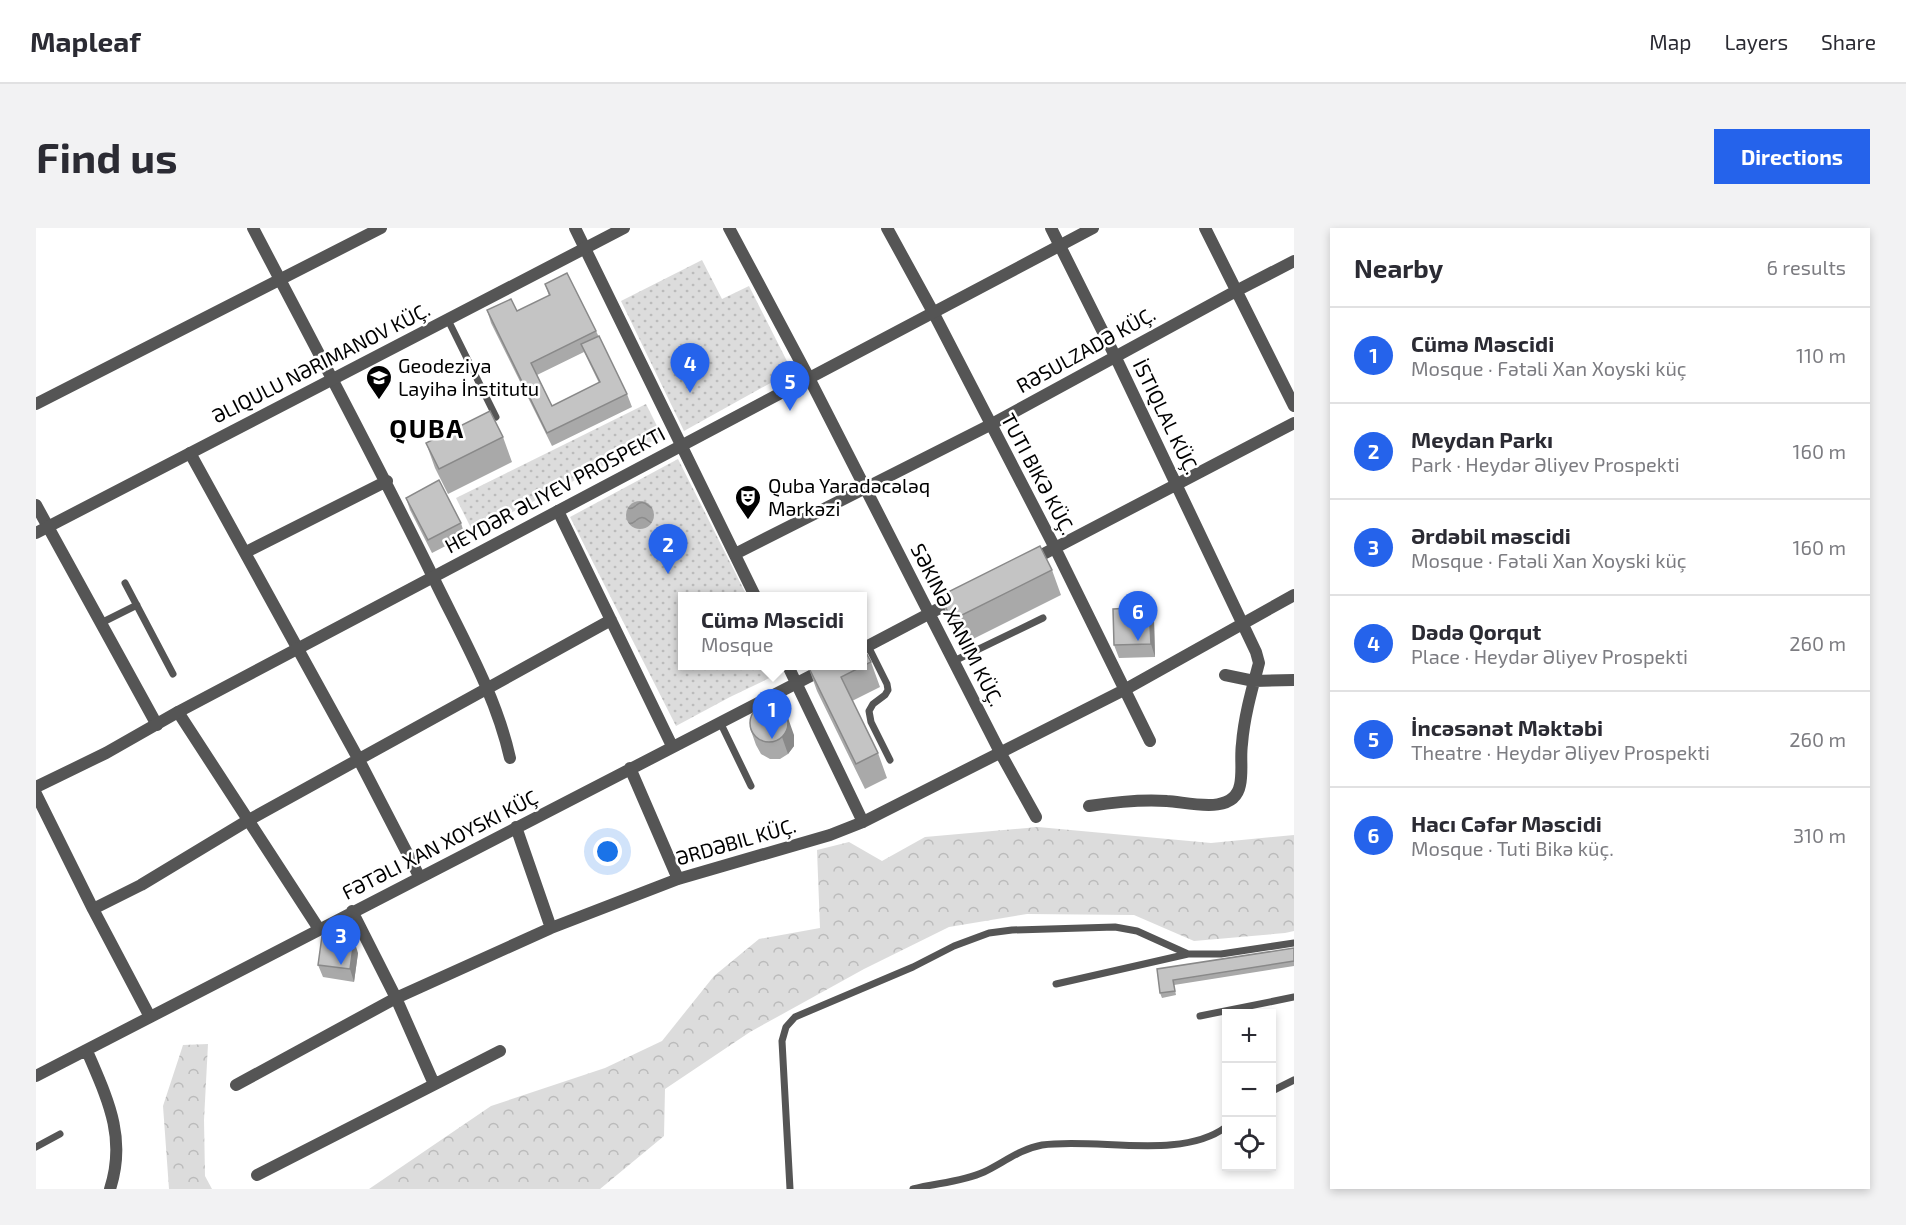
<!DOCTYPE html>
<meta charset="utf-8">
<style>
:root{--surface:#fff;--page:#f2f2f3;--text:#2b2b33;--muted:#7c7c81;--line:#e1e1e2;--accent:#2563eb}
body{margin:0;font-family:"Exo 2",sans-serif;background:var(--page);color:var(--text)}
.controls{position:absolute;right:18px;bottom:18px;display:grid;overflow:hidden;border-radius:0px;box-shadow:0 3px 9px #0003}
.controls button{width:54px;height:54px;display:grid;place-items:center;padding:0;border:0;border-bottom:2px solid var(--line);background:var(--surface);color:var(--text);font:30px sans-serif}
.you{position:absolute;left:572px;top:624px;width:21px;height:21px;margin:-15px;border:4px solid #fff;border-radius:50%;background:#1a73e8;box-shadow:0 0 0 9px #1a73e833}
.badge{display:grid;place-items:center;width:39px;height:39px;border-radius:50%;background:var(--accent);color:#fff;font-size:20px;font-weight:700}
.pin{position:absolute;translate:-50% -50px;filter:drop-shadow(0 2px 3px #0008)}
.pin::after{content:'';position:absolute;top:32px;width:21px;height:18px;background:inherit;clip-path:polygon(0 0,100% 0,50% 100%)}
.popup{position:absolute;left:642px;top:364px;width:189px;height:78px;box-sizing:border-box;display:grid;place-content:center;border-radius:0px;background:var(--surface);filter:drop-shadow(0 2px 4px #0005);font-size:20px;white-space:nowrap;color:var(--muted)}
.popup b{font-size:22px;color:var(--text)}
.popup::after{content:'';position:absolute;left:50%;top:100%;margin-left:-12px;border:12px solid transparent;border-top-color:var(--surface)}
.list{margin:0;padding:0;list-style:none}
h2{display:flex;justify-content:space-between;align-items:center;height:78px;margin:0;padding:0 24px;font-size:26px}
h2 small{font-size:20px;font-weight:400;color:var(--muted)}
.list li{display:grid;grid-template-columns:39px 1fr auto;gap:18px;align-items:center;box-sizing:border-box;height:96px;padding:0 24px;border-top:2px solid var(--line)}
.list b{display:block;font-size:22px;white-space:nowrap}
.list p{margin:0;font-size:20px;white-space:nowrap;color:var(--muted)}
.list em{font-size:20px;font-style:normal;color:var(--muted)}
.icon{flex:none;width:33px;height:33px;fill:none;stroke:currentColor;stroke-width:2;stroke-linecap:round;stroke-linejoin:round}
.map{position:relative;flex:none;width:1258px;height:961px;overflow:hidden;border-radius:0px}
header{display:flex;align-items:center;gap:36px;box-sizing:border-box;height:84px;padding:0 30px;background:var(--surface);border-bottom:2px solid var(--line)}
header strong{font-size:28px}
nav{display:flex;gap:33px;margin-inline-start:auto;font-size:21px}
.intro{display:flex;align-items:center;justify-content:space-between;box-sizing:border-box;height:144px;padding:0 36px}
h1{margin:0;font-size:42px}
.button{padding:15px 27px;border-radius:0px;background:var(--accent);color:#fff;font-size:21px;font-weight:700}
main{display:flex;gap:36px;padding:0 36px}
aside{flex:1;background:var(--surface);border-radius:0px;box-shadow:0 3px 9px #0003}
.map>svg:first-child{display:block}
</style>
<header>
<strong>Mapleaf</strong>
<nav><a>Map</a><a>Layers</a><a>Share</a></nav>
</header>
<div class="intro"><h1>Find us</h1><a class="button">Directions</a></div>
<main>
<div class="map">
<svg width="1258" height="961" viewBox="0 0 1258 961">
<defs>
<pattern id="grass-dots" width="8" height="8" patternUnits="userSpaceOnUse" patternTransform="scale(1.5)"><rect width="8" height="8" fill="#dcdcdc"/><path d="M2 2h.1M6 6h.1" fill="none" stroke="#bbb" stroke-width="1.8" stroke-linecap="round"/></pattern>
<pattern id="forest-crowns" width="20" height="18" patternUnits="userSpaceOnUse" patternTransform="scale(1.5)"><rect width="20" height="18" fill="#dcdcdc"/><path d="M2 6a3 3 0 1 1 6 0M12 15a3 3 0 1 1 6 0" fill="none" stroke="#bbb"/></pattern>
<pattern id="water-waves" width="16" height="10" patternUnits="userSpaceOnUse" patternTransform="scale(1.5)"><rect width="16" height="10" fill="#a3a3a3"/><path d="M0 5q4-4 8 0t8 0" fill="none" stroke="#8b8b8b"/></pattern>
</defs>
<rect width="100%" height="100%" fill="#fff"/>
<path fill="url(#grass-dots)" d="M666 32 686 71 713 58 756 143 648 203 585 73Z
M610 176 626 208 437 304 420 270Z
M642 231 711 368H646V438H743L746 444 694 469 640 498 534 289Z"/>
<path fill="url(#forest-crowns)" d="M1002 599 1175 615 1258 607V703L1249 705 1158 713 1098 687 991 686 913 699 828 741 714 804 629 861 628 908 564 961H333L455 878 569 840 626 813 678 748 723 711 784 700 781 622 813 614 846 633 889 609Z
M172 816 168 892 169 948 176 961H133L127 878 147 817Z"/>
<path fill="url(#water-waves)" d="M590 287a14 14 0 1 1 28 0a14 14 0 1 1-28 0Z"/>
<g fill="none" stroke-linecap="round" stroke-linejoin="round">
<path stroke="#555" stroke-width="7" d="M412 92 460 189
M89 355 137 446
M65 395 101 377
M832 418 851 456 852 462 849 467 837 476 833 483 835 494 854 532
M918 433 1007 390
M684 494 715 558
M1020 756 1152 726
M1164 788 1258 769
M1236 863 1258 852
M0 919 24 906
M754 961 746 813 750 799 759 789 877 739 918 718 953 705 976 702 1079 699 1101 703 1152 726H1185L1258 715
M877 961C900 955 926 954 948 944 967 935 984 921 1006 917 1060 909 1144 933 1190 899"/>
<path stroke="#555" stroke-width="12" d="M217 0C278 117 340 232 398 351 426 409 460 467 474 530
M539 0 719 368
M693 0 773 150 965 526 1000 589
M851 0 897 84 1019 320 1114 513
M1015 0 1079 128 1220 424 1223 435C1216 461 1208 489 1206 516 1204 529 1207 544 1204 557 1198 588 1152 574 1131 573 1105 571 1079 574 1053 578
M1169 0 1258 178
M0 176 345 0
M154 225 323 532 383 648
M0 277 121 497
M522 283 636 518
M210 324 351 253
M699 326 954 197 1200 63 1258 33
M994 333 1258 195
M826 421 921 371
M752 438 827 594
M1189 447 1218 453 1258 452
M142 484 283 701
M594 540 642 651
M0 566 57 681 114 789
M480 599 515 700
M57 681 105 657 211 593 575 392
M316 683 360 770 398 856
M51 823C71 870 91 909 74 961
M0 848 794 438
M200 857 360 770 515 700 642 651 794 607 827 594 1090 461 1258 367
M221 947 464 823"/>
<path stroke="#555" stroke-width="12" d="M0 305 588 0
M0 559 70 525 142 484 1057 0"/>
</g>
<path fill="#a9a9a9" fill-rule="evenodd" d="M509 56 560 103 591 166 596 179 516 218 455 95 451 82 481 83 513 68ZM548 124 563 155 516 178 501 147Z
M467 209 476 234 412 266 399 240 390 215Z
M370 270 425 295 429 308 396 325 374 282Z
M1016 342 1025 367 925 417 913 393 904 368Z
M1113 379 1118 392 1119 429 1083 430 1078 417Z
M835 434 844 459 816 473 842 525 851 550 829 561 781 463 772 438Z
M714 500 758 507V518L752 526 744 531H734L725 526 720 517Z
M1258 720V738L1138 757 1140 767 1126 770 1124 765 1121 741Z
M322 725 318 754 287 749 282 737Z"/>
<path fill="#898989" d="M1113 379 1118 392 1119 429 1115 416Z
M752 490 758 507V518L752 526 746 509Z
M318 712 322 725 318 754 314 741Z"/>
<path fill="#c4c4c4" stroke="#898989" stroke-width="1.5" d="M531 45 560 103 495 135 516 178 564 154 545 116 563 108 591 166 511 205 451 82 475 71 481 83 514 67 509 56Z
M454 183 467 209 403 241 390 215Z
M403 252 425 295 392 312 370 270Z
M1004 318 1016 342 916 392 904 368Z
M1113 379 1115 416 1078 417 1077 381Z
M826 417 835 434 805 449 842 525 820 536 772 438H826Z
M714 495a19 19 0 1 1 38 0a19 19 0 1 1-38 0Z
M286 708 318 712 314 741 282 737Z
M1258 720V733L1137 752 1139 763 1124 765 1121 741Z"/>
<defs>
<symbol id="university-pin" viewBox="-11 -11 22 30"><path d="M0 17L-7.5 6A9.5 9.5 0 1 1 7.5 6Z" fill="#000" stroke="#fff"/><path d="M0-5L7-2L0 1L-7-2ZM-4 1L0 2.5L4 1V4Q0 6-4 4Z" fill="#fff"/></symbol>
<symbol id="theatre-pin" viewBox="-11 -11 22 30"><path d="M0 17L-7.5 6A9.5 9.5 0 1 1 7.5 6Z" fill="#000" stroke="#fff"/><path d="M-5-5.5Q0-4 5-5.5V0Q5 5 0 6Q-5 5-5 0ZM-3.3-2.5H-1v1.5H-3.3ZM1-2.5H3.3v1.5H1ZM-2.8 1Q0 5.5 2.8 1Z" fill="#fff"/></symbol>
</defs>
<g fill-rule="evenodd">
<use href="#university-pin" x="328" y="135" width="30" height="40"/>
<use href="#theatre-pin" x="697" y="255" width="30" height="40"/>
</g>
<g text-anchor="middle" stroke-width="5" stroke-linejoin="round" paint-order="stroke">
<g font-size="20" fill="#000" stroke="#fff">
<text transform="translate(1050 122) rotate(-29)" y="7">RƏSULZADƏ KÜÇ.</text>
<text transform="translate(285 135) rotate(-27)" y="7">ƏLIQULU NƏRIMANOV KÜÇ.</text>
<text transform="translate(1130 189) rotate(64)" y="7">İSTIQLAL KÜÇ.</text>
<text transform="translate(1002 246) rotate(62)" y="7">TUTI BIKƏ KÜÇ.</text>
<text transform="translate(519 262) rotate(-28)" y="7">HEYDƏR ƏLIYEV PROSPEKTI</text>
<text transform="translate(921 397) rotate(63)" y="7">SƏKINƏ XANIM KÜÇ.</text>
<text transform="translate(700 614) rotate(-16)" y="7">ƏRDƏBIL KÜÇ.</text>
<text transform="translate(404 617) rotate(-27)" y="7">FƏTƏLI XAN XOYSKI KÜÇ</text>
</g>
<g font-size="20" fill="#000" stroke="#fff" text-anchor="start">
<text x="362" y="145">Geodeziya<tspan x="362" dy="23">Layihə İnstitutu</tspan></text>
<text x="732" y="265">Quba Yaradəcələq<tspan x="732" dy="23">Mərkəzi</tspan></text>
</g>
<g font-size="26" font-weight="bold" letter-spacing="1.5" fill="#000" stroke="#fff">
<text x="391" y="210">QUBA</text>
</g>
</g>
</svg>
<div class="controls">
<button>+</button>
<button>−</button>
<button><svg class="icon" aria-label="locate" viewBox="0 0 24 24"><circle cx="12" cy="12" r="6"/><path d="M12 2v4M12 18v4M2 12h4M18 12h4"/></svg></button>
</div>
<div class="you"></div>
<div class="pin badge" style="left:736px;top:511px">1</div>
<div class="popup"><b>Cümə Məscidi</b>Mosque</div>
<div class="pin badge" style="left:632px;top:346px">2</div>
<div class="pin badge" style="left:305px;top:737px">3</div>
<div class="pin badge" style="left:654px;top:165px">4</div>
<div class="pin badge" style="left:754px;top:183px">5</div>
<div class="pin badge" style="left:1102px;top:413px">6</div>
</div>
<aside>
<h2>Nearby<small>6 results</small></h2>
<ul class="list">
<li><span class="badge">1</span><div><b>Cümə Məscidi</b><p>Mosque · Fətəli Xan Xoyski küç</p></div><em>110 m</em></li>
<li><span class="badge">2</span><div><b>Meydan Parkı</b><p>Park · Heydər Əliyev Prospekti</p></div><em>160 m</em></li>
<li><span class="badge">3</span><div><b>Ərdəbil məscidi</b><p>Mosque · Fətəli Xan Xoyski küç</p></div><em>160 m</em></li>
<li><span class="badge">4</span><div><b>Dədə Qorqut</b><p>Place · Heydər Əliyev Prospekti</p></div><em>260 m</em></li>
<li><span class="badge">5</span><div><b>İncəsənət Məktəbi</b><p>Theatre · Heydər Əliyev Prospekti</p></div><em>260 m</em></li>
<li><span class="badge">6</span><div><b>Hacı Cəfər Məscidi</b><p>Mosque · Tuti Bikə küç.</p></div><em>310 m</em></li>
</ul>
</aside>
</main>
